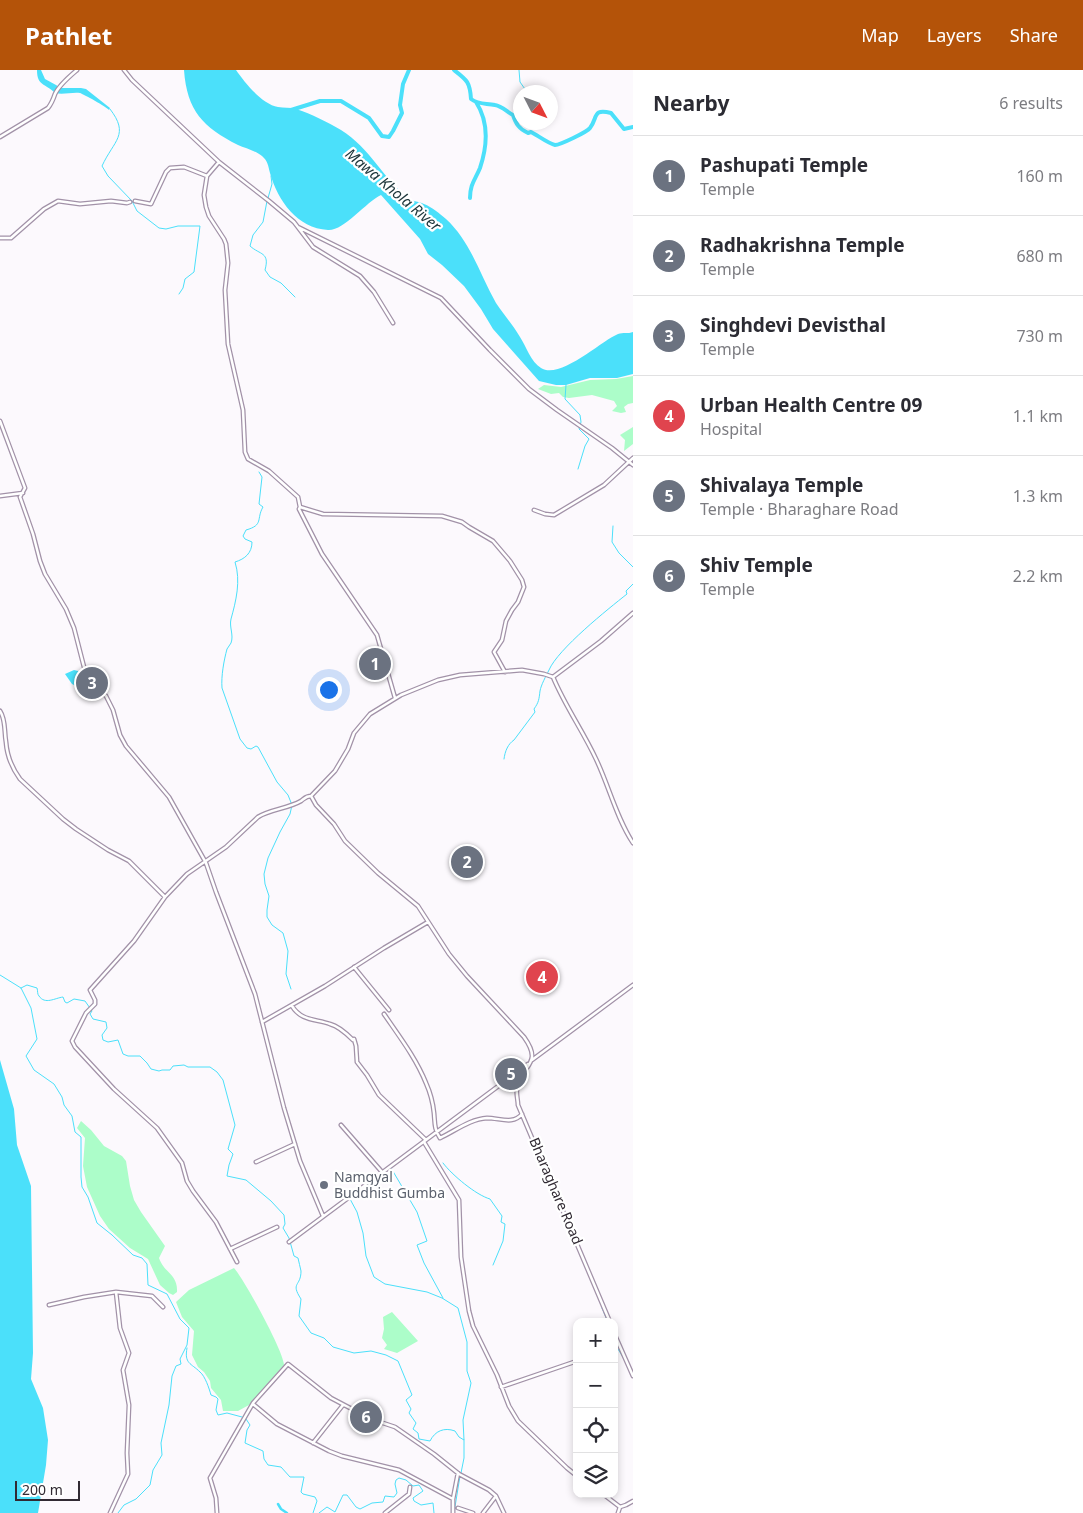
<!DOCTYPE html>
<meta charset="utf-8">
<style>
:root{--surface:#fff;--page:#f7f7f7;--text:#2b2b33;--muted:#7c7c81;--line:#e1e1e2;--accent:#b45309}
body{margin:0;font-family:"Noto Sans",sans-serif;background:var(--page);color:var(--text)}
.controls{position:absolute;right:15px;bottom:15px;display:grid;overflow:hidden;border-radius:10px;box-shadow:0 2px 8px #0003}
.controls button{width:45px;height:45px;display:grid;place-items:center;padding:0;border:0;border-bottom:1px solid var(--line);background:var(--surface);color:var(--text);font:25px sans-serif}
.compass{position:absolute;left:513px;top:15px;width:45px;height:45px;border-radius:50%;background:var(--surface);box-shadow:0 2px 8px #0003;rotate:132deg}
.scale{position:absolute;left:15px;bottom:12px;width:65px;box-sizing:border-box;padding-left:5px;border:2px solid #312a33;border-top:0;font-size:14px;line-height:18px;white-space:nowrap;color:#312a33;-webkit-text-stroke:4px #fff;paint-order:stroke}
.you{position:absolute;left:328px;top:619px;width:18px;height:18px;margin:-12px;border:4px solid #fff;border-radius:50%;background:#1a73e8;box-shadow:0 0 0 8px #1a73e833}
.badge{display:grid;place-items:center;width:32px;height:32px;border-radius:50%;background:var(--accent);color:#fff;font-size:16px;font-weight:700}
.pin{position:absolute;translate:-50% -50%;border:2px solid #fff;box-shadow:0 1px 5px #0006}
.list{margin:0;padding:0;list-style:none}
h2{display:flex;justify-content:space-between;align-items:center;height:65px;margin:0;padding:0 20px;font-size:21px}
h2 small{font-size:16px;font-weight:400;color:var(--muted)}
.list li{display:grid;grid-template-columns:32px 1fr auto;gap:15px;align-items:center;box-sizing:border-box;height:80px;padding:0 20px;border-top:1px solid var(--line)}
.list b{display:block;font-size:19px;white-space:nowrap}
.list p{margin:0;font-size:16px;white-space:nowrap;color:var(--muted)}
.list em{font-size:16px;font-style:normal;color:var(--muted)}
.icon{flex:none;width:28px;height:28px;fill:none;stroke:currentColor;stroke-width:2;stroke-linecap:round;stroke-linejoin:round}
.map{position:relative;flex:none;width:633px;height:1443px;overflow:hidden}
header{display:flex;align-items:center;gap:30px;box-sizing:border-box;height:70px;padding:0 25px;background:var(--accent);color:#fff}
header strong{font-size:24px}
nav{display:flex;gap:28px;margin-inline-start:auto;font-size:18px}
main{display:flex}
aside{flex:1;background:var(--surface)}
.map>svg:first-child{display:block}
</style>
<header>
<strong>Pathlet</strong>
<nav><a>Map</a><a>Layers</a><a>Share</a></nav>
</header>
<main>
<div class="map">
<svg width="633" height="1443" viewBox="0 0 633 1443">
<rect width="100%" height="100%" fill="#fcf9fd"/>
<path fill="#acfdc9" d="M633 306V333L628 334 624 337 626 342 621 343 612 341 617 336 614 331 592 325 569 328 563 327 559 323 551 324 538 319 544 315 561 317 590 310 616 309Z
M633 357V374L624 381 625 370 620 365Z
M81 1051 91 1060 104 1076 122 1086 126 1091 130 1116 134 1130 141 1142 165 1176 159 1188C164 1203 178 1204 177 1222L173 1225 169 1223 160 1215 148 1189 130 1178 109 1159 100 1146 87 1117 83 1096 85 1068 77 1058Z
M234 1198C244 1209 284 1282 284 1295L249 1335 238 1341H223L221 1330 211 1318 210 1311 204 1302 198 1297 192 1285 194 1261 182 1247 176 1232 189 1220Z
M392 1242 418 1271 397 1283 384 1279 387 1275 382 1268 384 1259 383 1247Z"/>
<path fill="#4be0fa" d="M37 0H41L45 9 56 15 61 18H81L86 19 110 38 109 40C107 37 83 24 80 23 72 22 63 25 55 23 45 13 37 16 37 0Z
M184 0H236C245 13 262 34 278 37 284 38 290 37 296 39 312 44 327 52 341 60 370 78 382 107 407 127 412 132 418 131 424 134 432 137 440 144 446 149 471 172 480 205 496 233 504 245 513 255 520 267 526 276 531 292 541 298 560 310 601 271 618 264 623 262 628 264 633 262V304L617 308H590L566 315H556L539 311 493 259 481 239 464 216 442 195 428 184 420 169 381 125C366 132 344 161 328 160 297 158 278 131 270 103 268 96 268 91 262 86 256 81 245 78 238 75 203 57 187 41 184 0Z
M74 600 78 601 83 610 76 616 72 614 65 604Z
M0 990 14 1039 17 1075 31 1116 33 1283 31 1309 43 1338 48 1370 46 1395 38 1443H0Z"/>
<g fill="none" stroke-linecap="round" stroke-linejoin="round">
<path stroke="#4be0fa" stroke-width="1" d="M519 0 520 12 527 22
M110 39C130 65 114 70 102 96L108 106 132 131 137 141 159 158 166 159 178 156H200L194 202 185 209 183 218 179 224
M268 128 272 114 271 106
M267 131 263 152 253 165 250 176C260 185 270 182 265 200L270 207 281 213 295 227
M566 315 565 329 580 345 581 352 579 359 589 369 585 376 578 399
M259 402 262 407 259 434 263 437C256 449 264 455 246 460L243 466 245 469 252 472C252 483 245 489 235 492 241 511 236 531 231 549 229 557 234 565 231 573 230 575 228 577 227 579 224 590 221 606 222 618L240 669 247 678 251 679 256 676 258 677 277 712 288 725 292 735 290 744 280 762 268 788 264 804 265 814 269 826 267 840V847L272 855 283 863 288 881 286 904 291 919
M613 456 612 472 619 483 633 497
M504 689C505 681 508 674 514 670L535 642 534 639C539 632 539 629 540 621 541 615 546 606 549 600 558 579 608 539 627 524L626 521 633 514
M0 905 21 918 31 938 37 969 26 986 34 1000 54 1014 62 1027 64 1035 72 1046 75 1062 81 1067V1107L82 1117 88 1127 97 1153 112 1165 133 1185 142 1188 147 1194 148 1215 167 1224 180 1249 189 1258 187 1275 180 1289 181 1294 176 1296 172 1306 169 1335 161 1373 162 1385 153 1400 150 1415 136 1429 124 1435 118 1443
M21 918 27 915 37 918C38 921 37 924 39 926 45 935 55 928 63 927L65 932 67 933 74 929 85 931 92 941 90 944 93 949 106 952 107 958 102 965 103 970 108 972 118 970 123 984 128 986H140L147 993 151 999 159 1001 162 1000H170L173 996 184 995 188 997H210L217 1002 223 1010 235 1055 228 1079 233 1084 229 1095 227 1106 246 1110 271 1131 284 1145 285 1154 283 1158 289 1168 294 1186 298 1188C299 1192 300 1197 301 1201 301 1217 290 1212 301 1229L299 1246 311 1263 324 1268 333 1277 354 1283 371 1281 386 1285 398 1291 412 1325 406 1330 411 1339 409 1343 416 1353 413 1359 418 1363 419 1369 430 1371C435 1361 444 1357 455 1361L459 1367 464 1370 463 1350 471 1313 467 1301V1272L458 1238 442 1228 427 1222 385 1214 374 1207 366 1186 363 1163 357 1142 350 1129
M443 1093C452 1105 476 1125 490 1129L502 1146 501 1152 505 1154 503 1171 493 1195
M391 1098 417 1142 427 1171 417 1175 424 1193 443 1228
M602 1238 608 1252
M614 1268 618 1277
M187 1278C184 1294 191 1293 200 1302 205 1306 209 1318 211 1325L216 1327 218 1329 216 1340 218 1345 227 1343 242 1347
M618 1279 626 1292
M246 1349 250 1355 247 1360 245 1373 263 1381 264 1389 268 1395 281 1397 290 1407H304L301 1422 303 1424 315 1427 317 1431 313 1443
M461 1403 464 1388V1370
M319 1443 327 1437 335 1442 343 1425H347L356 1437 360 1439 372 1433 383 1432 385 1426 394 1427 397 1423 395 1414 396 1410 399 1408 406 1410 413 1416 419 1415 423 1421 413 1428 414 1431 421 1435 433 1433 434 1443
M454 1443 460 1406"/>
<path stroke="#4be0fa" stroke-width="2.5" d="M278 1434 281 1439 287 1443"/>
<path stroke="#4be0fa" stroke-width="4" d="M454 0C467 10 470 12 471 29 479 35 486 33 495 35 502 36 507 42 513 45 516 54 519 59 528 63L531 62C537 65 549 74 555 75 560 75 587 62 590 58 598 48 592 38 611 43L624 59 633 57
M291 40 320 31H341L369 48 382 66 389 67 393 61 402 43 400 35 403 14 409 0
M470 128C470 114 475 110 480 98 487 77 489 52 476 32"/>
<defs>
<path id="minor" d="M124 0 132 10 219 92 269 131 294 152 313 177 360 206 374 222 393 253
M0 67 48 38C52 33 53 30 55 24 59 15 70 6 77 0
M219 92 207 106 204 125 206 137 209 146 224 169 226 174 228 193 225 220 228 274 243 340 245 382 248 389 269 401 298 427 300 437 299 439 322 484 377 565 395 628
M135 131 151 134 166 102 170 98 184 97 207 106
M298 157 441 228 490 280 529 319 557 340 612 378 633 395
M0 168H11L44 139 58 131 80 134 111 131 127 133 130 132
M0 351 25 418 20 427 33 464 40 491 45 504 66 539 74 558 84 597 91 611 106 626 113 640 120 665 126 676 169 727 206 793 216 822 255 924 284 1038 300 1091 323 1146
M0 426 23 423
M300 437 323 444 442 446 462 452 469 457 493 471 510 491 522 510 524 517 518 532 512 540 506 551 502 570 494 582 505 602
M534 440 545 444 554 445 604 415 633 388
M553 607 601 571 633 543
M0 641C6 650 4 661 6 672 7 686 12 698 20 709L63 749 76 759 108 780 129 791 165 827
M311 726 316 735 334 754 345 771 378 803 418 836 449 884 467 906 524 967C544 995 521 994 517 1019 516 1024 518 1030 518 1035L610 1252
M354 897 389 940
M292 936C301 951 316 949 330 954 338 956 347 964 353 970
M384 944C399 966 416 988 426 1013 430 1022 433 1033 434 1043 435 1053 434 1059 440 1068 455 1061 470 1049 487 1048 500 1048 513 1055 522 1044
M262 952 325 916 384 878 428 852
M354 969 356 976 357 992 367 1005 379 1025 426 1070
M532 990 633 915
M341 1055 382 1102
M424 1072 459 1130 461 1187 469 1241 473 1256 497 1305 509 1336 518 1351 567 1398 577 1406
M256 1092 295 1074
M289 1172 528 994
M230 1179 277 1157
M237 1192 216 1152 193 1121 187 1111 182 1093 157 1058 114 1019 75 977 72 971 86 943 95 934V930L90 920 134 871 165 827 187 804 226 777 258 747C271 739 287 739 301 731 305 728 306 726 311 726L335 701 348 679 354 663 370 644 401 625 438 610 460 605 522 600 544 604 553 607C565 636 583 661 596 689 609 716 616 747 633 773
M49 1235 84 1227 116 1222 152 1226 163 1237
M614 1263 633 1306
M501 1317 577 1291
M253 1334 277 1354 329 1381 342 1386 399 1400 453 1429
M313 1373 343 1335
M603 1424 620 1437 618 1443
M620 1437 626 1435 633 1431
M458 1438 473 1443
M110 1443 128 1404 127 1383 129 1335 123 1300 129 1283 120 1258 116 1222
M217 1443 216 1428 210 1408 253 1333 288 1294 331 1328 371 1349 395 1357 434 1384 459 1404 489 1420 496 1426 504 1443
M385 1443 409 1424 410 1417
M453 1443V1429L458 1403
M483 1443 496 1426"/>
</defs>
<use href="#minor" stroke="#a292a8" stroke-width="5"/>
<use href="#minor" stroke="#fff" stroke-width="2.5"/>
</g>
<circle fill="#6b7280" stroke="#fff" stroke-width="2" cx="324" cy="1115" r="5"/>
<g text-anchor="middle" stroke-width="4.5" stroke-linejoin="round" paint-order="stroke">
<g font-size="14" fill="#5b616d" stroke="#fff" text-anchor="start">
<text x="334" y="1112">Namgyal<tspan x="334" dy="16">Buddhist Gumba</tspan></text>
</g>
<g font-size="14" fill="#312a33" stroke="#fff">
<text transform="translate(556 1121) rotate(67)" y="5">Bharaghare Road</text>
</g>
<g font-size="15" font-style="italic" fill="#20383d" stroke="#fff">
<text transform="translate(393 120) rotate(40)" y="5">Mawa Khola River</text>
</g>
</g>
</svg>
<div class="controls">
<button>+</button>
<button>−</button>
<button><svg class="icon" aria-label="locate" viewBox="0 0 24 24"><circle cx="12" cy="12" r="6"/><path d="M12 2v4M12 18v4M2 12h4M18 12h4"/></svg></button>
<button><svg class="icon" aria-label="layers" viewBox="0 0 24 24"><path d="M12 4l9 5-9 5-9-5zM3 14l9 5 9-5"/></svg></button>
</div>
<svg class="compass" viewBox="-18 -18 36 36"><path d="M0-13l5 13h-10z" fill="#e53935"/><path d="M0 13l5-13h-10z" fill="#7c7c81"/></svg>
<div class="scale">200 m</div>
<div class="you"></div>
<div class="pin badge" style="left:375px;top:594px;background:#6b7280">1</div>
<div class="pin badge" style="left:467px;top:792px;background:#6b7280">2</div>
<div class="pin badge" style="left:92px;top:613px;background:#6b7280">3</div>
<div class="pin badge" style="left:542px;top:907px;background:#e0444e">4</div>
<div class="pin badge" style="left:511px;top:1004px;background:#6b7280">5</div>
<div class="pin badge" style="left:366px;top:1347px;background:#6b7280">6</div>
</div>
<aside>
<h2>Nearby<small>6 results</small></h2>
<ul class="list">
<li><span class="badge" style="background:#6b7280">1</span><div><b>Pashupati Temple</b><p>Temple</p></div><em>160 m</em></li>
<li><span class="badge" style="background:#6b7280">2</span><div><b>Radhakrishna Temple</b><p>Temple</p></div><em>680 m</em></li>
<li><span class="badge" style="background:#6b7280">3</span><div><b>Singhdevi Devisthal</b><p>Temple</p></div><em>730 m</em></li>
<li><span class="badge" style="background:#e0444e">4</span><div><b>Urban Health Centre 09</b><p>Hospital</p></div><em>1.1 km</em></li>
<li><span class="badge" style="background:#6b7280">5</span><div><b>Shivalaya Temple</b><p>Temple · Bharaghare Road</p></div><em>1.3 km</em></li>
<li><span class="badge" style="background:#6b7280">6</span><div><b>Shiv Temple</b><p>Temple</p></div><em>2.2 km</em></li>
</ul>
</aside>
</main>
